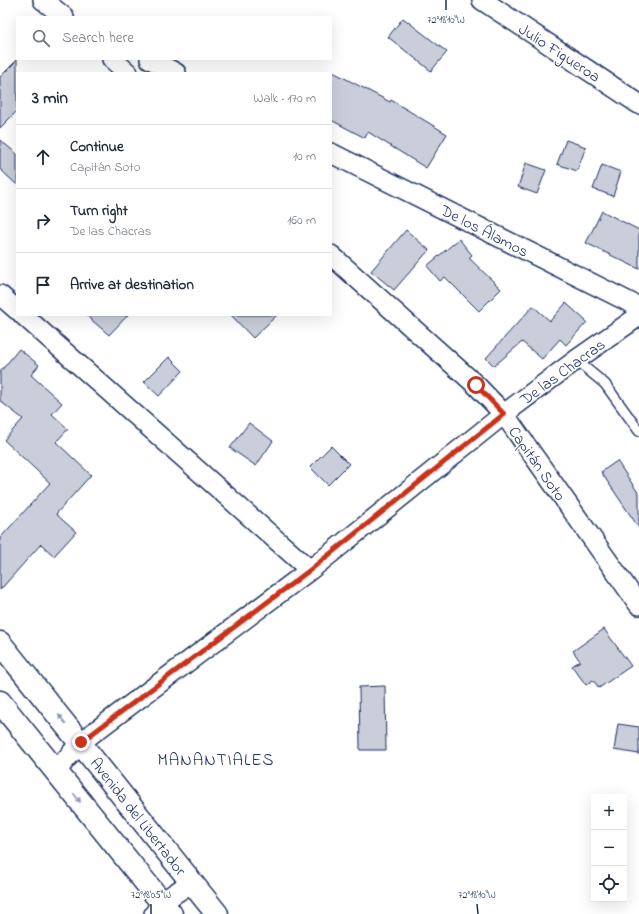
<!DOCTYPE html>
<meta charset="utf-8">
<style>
:root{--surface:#fff;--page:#f2f2f3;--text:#1f2937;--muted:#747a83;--line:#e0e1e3}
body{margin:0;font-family:"Indie Flower",sans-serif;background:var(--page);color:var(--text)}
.controls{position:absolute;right:12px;bottom:12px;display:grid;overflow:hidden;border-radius:0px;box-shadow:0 4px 16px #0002}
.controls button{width:36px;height:36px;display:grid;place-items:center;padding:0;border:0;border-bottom:1px solid var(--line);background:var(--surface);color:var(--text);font:20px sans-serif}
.stop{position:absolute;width:12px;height:12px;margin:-9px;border:3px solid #c8321e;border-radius:50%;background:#fff}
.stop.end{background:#c8321e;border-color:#fff;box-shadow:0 1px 4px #0008}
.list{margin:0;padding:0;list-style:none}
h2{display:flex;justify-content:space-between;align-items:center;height:52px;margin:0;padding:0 16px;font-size:17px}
h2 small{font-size:13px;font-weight:400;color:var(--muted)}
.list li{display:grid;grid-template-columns:26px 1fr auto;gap:12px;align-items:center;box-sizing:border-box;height:64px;padding:0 16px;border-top:1px solid var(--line)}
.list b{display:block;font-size:15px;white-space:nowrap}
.list p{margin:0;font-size:13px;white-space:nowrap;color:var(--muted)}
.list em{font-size:13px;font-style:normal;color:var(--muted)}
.icon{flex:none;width:22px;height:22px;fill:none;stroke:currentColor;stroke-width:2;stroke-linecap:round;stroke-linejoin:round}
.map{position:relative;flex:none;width:639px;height:914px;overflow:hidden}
.search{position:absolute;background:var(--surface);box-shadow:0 4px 16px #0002;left:16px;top:16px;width:316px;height:44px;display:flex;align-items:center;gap:10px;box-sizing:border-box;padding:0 14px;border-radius:0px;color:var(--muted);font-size:15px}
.panel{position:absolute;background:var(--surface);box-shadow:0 4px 16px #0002;left:16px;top:72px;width:316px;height:244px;border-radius:0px}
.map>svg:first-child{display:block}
</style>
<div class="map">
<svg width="639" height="914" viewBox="0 0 639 914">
<rect width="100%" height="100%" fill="#fff"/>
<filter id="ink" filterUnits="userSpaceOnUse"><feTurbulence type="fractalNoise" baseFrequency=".025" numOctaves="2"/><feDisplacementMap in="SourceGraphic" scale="8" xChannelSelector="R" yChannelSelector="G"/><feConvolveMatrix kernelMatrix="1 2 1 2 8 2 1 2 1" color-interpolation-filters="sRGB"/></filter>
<g filter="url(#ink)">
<path fill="#caceda" stroke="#1b2f5e" d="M403 18 447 52 431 71 388 37Z
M17 60V111L0 128V77Z
M331 71 390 102 391 100 447 134 426 168 368 132 365 138 331 120Z
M0 140 17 154V185L0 169Z
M566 140 586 147 577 171 557 164Z
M526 163 546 170 537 194 518 187Z
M602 165 621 172 613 196 593 189Z
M602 211 639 230V269L586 243Z
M406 230 429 250 394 290 371 271Z
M459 239 472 255 469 258 501 289 479 311 445 277 440 281 427 266Z
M566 303 587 322 566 345 560 339 542 359 522 342 494 366 486 358 533 306 550 321Z
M86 315H128L109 335Z
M231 315H277L253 338Z
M19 349 39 365 31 375 62 403 52 414 68 429 56 442 91 475 56 514 76 532 54 556 41 544 0 590V538L50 483 4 440 23 419 0 401V372Z
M169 357 183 371 159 396 144 382Z
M249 423 273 441 256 466 230 448Z
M331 446 349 464 328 485 310 467Z
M617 461 639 494V528L601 472Z
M604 629 631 666 599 688 593 680 586 685 572 666 580 661 573 651Z
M385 686 386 750H360L359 687Z
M618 724 639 727V754L614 750Z"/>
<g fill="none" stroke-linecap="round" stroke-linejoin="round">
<defs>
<path id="lane" d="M576 360 605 384 639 431"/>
<path id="street" d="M43 0 64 17
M482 0 639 104
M112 59 128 73
M150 59 176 73
M331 153 639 307
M331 255 476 385 504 414 639 605
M0 295 17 310
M23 315 310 570
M56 771 81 742 310 570 504 414 576 360 639 316
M154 914 162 902 192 882"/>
<path id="primary" d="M0 643 217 914
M0 702 171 914"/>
</defs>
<use href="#lane" stroke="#1b2f5e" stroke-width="12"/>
<use href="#street" stroke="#1b2f5e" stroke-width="22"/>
<use href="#primary" stroke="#1b2f5e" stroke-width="25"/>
<use href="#lane" stroke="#fff" stroke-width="9"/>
<use href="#street" stroke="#fff" stroke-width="19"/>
<use href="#primary" stroke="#fff" stroke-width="22"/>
</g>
<defs><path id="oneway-solid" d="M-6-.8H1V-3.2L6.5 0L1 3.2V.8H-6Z"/></defs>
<g fill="#8d97ae">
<use href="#oneway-solid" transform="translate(62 719) rotate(-129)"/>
<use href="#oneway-solid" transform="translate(77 798) rotate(51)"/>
</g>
</g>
<g fill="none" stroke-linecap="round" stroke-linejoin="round" filter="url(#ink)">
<path stroke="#c8321e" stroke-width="5" d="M81 742 310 570 504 414 476 385"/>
</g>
<path fill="none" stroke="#1b2f5e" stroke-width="1.5" d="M446 0V10M151 904V914M477 904 478 914"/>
<g text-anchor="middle" stroke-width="3" stroke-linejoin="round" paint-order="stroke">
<g font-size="16" fill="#1b2f5e" stroke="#fff">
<text transform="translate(560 52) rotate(33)" y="6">Julio Figueroa</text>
<text transform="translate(485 230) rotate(27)" y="6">De los Álamos</text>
<text transform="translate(562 371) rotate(-36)" y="6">De las Chacras</text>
<text transform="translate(538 463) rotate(55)" y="6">Capitán Soto</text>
<text transform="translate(139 816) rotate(52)" y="6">Avenida del Libertador</text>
</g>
<g font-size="17" letter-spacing="1" fill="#1b2f5e" stroke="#fff">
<text x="216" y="765">MANANTIALES</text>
</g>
</g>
<g font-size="10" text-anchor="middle" fill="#1b2f5e" stroke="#fff" stroke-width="3" stroke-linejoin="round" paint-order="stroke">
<text x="446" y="23">72°18'10"W</text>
<text x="151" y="898">72°18'05"W</text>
<text x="477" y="898">72°18'10"W</text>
</g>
</svg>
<div class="controls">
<button>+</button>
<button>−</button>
<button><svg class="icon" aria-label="locate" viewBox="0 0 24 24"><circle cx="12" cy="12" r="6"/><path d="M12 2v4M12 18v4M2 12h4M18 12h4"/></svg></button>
</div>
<div class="stop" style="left:476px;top:385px"></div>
<div class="stop end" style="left:81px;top:742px"></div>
<div class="search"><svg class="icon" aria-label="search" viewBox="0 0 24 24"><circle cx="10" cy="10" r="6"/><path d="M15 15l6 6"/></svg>Search here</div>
<section class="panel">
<h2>3 min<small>Walk · 170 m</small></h2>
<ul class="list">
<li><svg class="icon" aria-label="ahead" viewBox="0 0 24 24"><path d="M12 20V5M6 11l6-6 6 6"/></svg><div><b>Continue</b><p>Capitán Soto</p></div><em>10 m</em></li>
<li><svg class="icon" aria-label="right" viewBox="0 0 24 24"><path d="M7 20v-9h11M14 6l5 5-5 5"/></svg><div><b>Turn right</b><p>De las Chacras</p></div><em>160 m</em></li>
<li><svg class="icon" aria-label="arrive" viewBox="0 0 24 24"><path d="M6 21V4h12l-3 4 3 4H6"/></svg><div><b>Arrive at destination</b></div></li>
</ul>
</section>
</div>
